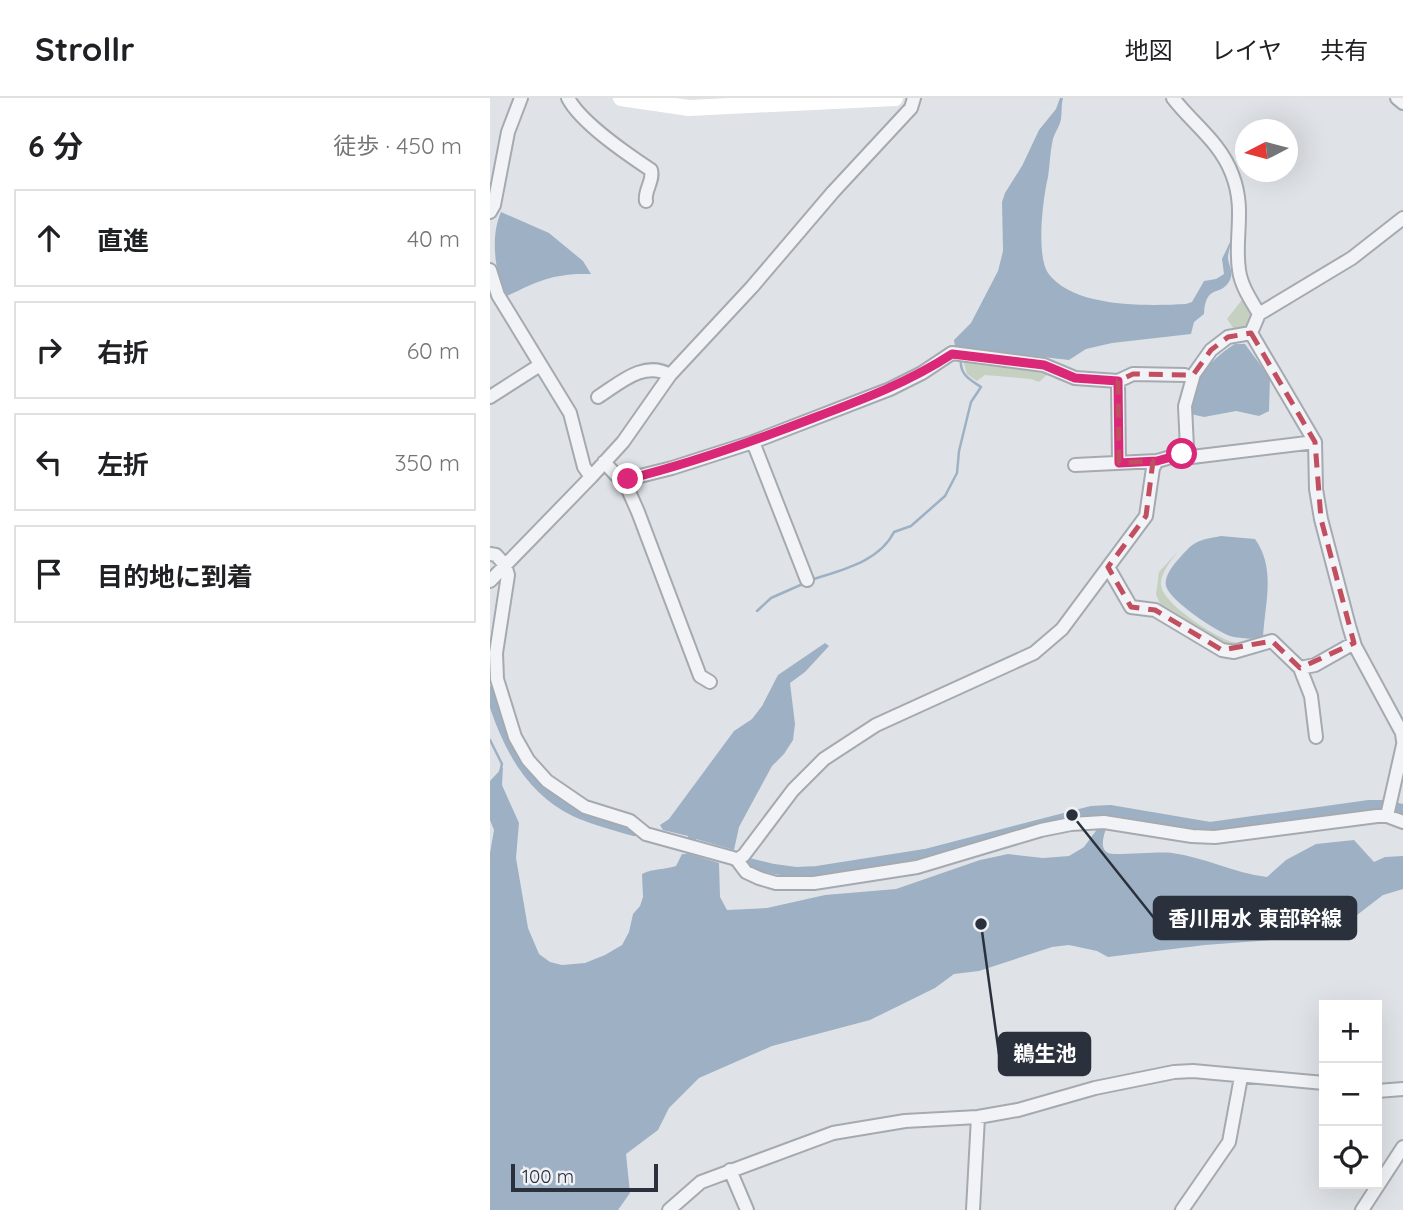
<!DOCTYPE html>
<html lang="ja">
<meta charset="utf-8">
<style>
:root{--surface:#fff;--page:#f6f6f6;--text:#202124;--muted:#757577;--line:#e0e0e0}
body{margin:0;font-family:Quicksand,"Noto Sans JP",sans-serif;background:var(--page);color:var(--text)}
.controls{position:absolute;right:21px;bottom:21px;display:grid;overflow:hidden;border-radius:0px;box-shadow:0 7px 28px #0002}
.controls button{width:63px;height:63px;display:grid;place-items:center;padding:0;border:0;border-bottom:2px solid var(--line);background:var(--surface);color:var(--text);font:35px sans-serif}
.compass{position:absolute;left:745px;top:21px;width:63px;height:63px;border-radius:50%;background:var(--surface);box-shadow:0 7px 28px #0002;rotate:264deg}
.scale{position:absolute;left:21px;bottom:18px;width:147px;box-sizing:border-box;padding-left:7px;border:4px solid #2a313d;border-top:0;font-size:19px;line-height:24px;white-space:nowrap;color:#2a313d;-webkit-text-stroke:5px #eff1f5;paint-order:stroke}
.stop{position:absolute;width:21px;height:21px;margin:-16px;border:5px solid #db2777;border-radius:50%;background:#fff}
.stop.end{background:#db2777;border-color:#fff;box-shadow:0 2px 7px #0008}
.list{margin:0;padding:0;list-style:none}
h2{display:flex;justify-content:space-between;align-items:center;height:91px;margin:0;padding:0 28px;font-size:30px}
h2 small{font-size:23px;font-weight:400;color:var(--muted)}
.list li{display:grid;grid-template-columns:46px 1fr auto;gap:21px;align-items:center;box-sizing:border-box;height:98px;margin:0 14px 14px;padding:0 14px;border:2px solid var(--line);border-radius:0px}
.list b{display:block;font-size:26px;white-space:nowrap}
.list em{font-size:23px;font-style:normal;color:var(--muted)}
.icon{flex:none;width:38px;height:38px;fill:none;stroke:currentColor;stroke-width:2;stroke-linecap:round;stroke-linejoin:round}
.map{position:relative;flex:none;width:913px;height:1112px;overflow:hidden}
header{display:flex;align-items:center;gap:42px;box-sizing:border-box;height:98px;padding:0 35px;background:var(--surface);border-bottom:2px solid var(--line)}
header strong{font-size:33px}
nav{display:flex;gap:38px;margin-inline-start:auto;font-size:24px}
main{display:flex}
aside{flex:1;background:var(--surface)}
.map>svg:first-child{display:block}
</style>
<header>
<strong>Strollr</strong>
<nav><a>地図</a><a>レイヤ</a><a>共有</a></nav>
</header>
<main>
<aside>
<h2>6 分<small>徒歩 · 450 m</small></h2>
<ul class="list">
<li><svg class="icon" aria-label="ahead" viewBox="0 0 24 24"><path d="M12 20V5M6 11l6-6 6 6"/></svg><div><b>直進</b></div><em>40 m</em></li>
<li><svg class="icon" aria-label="right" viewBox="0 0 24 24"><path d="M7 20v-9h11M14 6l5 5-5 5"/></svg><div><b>右折</b></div><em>60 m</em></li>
<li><svg class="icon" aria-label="left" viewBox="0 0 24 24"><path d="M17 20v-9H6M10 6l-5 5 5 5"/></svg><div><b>左折</b></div><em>350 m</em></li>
<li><svg class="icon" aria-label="arrive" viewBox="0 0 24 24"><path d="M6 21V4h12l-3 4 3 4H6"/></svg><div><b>目的地に到着</b></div></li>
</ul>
</aside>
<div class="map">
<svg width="913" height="1112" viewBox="0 0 913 1112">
<rect width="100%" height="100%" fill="#dfe3e7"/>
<path fill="#c5d0c1" d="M754 199 765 217 757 230 746 234 737 221Z
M473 262 553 271 558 276 549 284 541 281 495 277 487 283 477 276Z
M688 453C681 463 670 475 671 487 672 505 726 540 743 544 750 546 757 545 765 547L735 548 682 519 670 506 666 496 669 474Z"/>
<path fill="#9eb0c4" d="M570 0H573C571 7 572 14 571 21 570 28 565 34 563 41 560 54 560 66 558 79 553 100 546 157 558 175 583 210 657 208 696 206L702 204 714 183 726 181 734 176 732 161 741 142C741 148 738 154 738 159 738 167 744 173 740 182 731 200 716 184 714 216L704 224 701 236 622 245 596 251 579 262 465 249 464 242 481 225 508 173 513 153 512 104 515 95 532 68 549 32 566 11Z
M11 114 59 135 93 163 101 176C63 175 48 183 15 199 5 172 0 139 11 114Z
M745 246H755L780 280 779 313 769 318 746 313 714 319 701 316C701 284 719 262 745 246Z
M731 438 765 441C787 472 774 507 773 542 763 540 750 541 740 538 726 533 680 503 676 488 674 480 681 470 686 464 704 444 703 443 731 438Z
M335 545 339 548 315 574 300 585 305 626 303 642 294 656 282 668 249 729 244 752 206 741 203 757 229 765 230 799 237 812 277 810 335 797 406 791 490 762 518 756 553 760 579 758 594 749 608 730H616C614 738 609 750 618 755 623 758 670 753 682 755 714 759 744 775 777 779L796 762 826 746 864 742 884 764 895 759 913 758V791L893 797 867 817 822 833 783 842 715 847 618 859 607 853 579 847 562 849 489 873 464 876 445 890 380 922 282 948 209 980 179 1010 168 1032 136 1056 140 1095 128 1112H0V755L4 732 0 722V683L13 669 12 687 29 725 26 760 38 830 49 856 60 864 72 867 95 865 115 857 132 847 139 834 143 816 150 808 153 799 152 776C164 770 174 772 186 768L192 756H196L198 738 173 732 170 727 179 721 244 633 262 621 272 608 288 577Z"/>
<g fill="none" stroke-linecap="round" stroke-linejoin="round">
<path stroke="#9eb0c4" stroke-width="2.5" d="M321 482C351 472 389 464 404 434L421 428 455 398 467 375 469 353 481 304 491 289C479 281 469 276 471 260
M267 513 281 500 315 485
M0 642 12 666 10 674"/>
<path stroke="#9eb0c4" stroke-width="10" d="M0 593C15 645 40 696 93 717 109 724 128 728 144 733
M255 764 284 771 306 774 327 773 435 756 601 713 620 712 720 729 879 707H895L913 711"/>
<defs>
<path id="street" d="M78 0C91 25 137 56 161 72 164 83 154 92 156 103
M683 0C703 26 730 44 742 76 756 111 744 140 749 172 751 188 761 202 769 216
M907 0 913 5
M0 114 4 107 18 34 31 0
M0 172 8 197 80 315 94 369 101 379 133 344 180 277 262 189 343 94 421 10 424 0
M761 235 825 344 826 391 831 421 859 528 865 548 912 635 913 643
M0 299 50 267
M108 299C130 285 154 262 180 277
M263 344 317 482
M693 354 702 359 825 344
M114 364 127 378 138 381 182 370 263 344 400 291 432 275 462 255 554 267 585 280 628 283
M629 365 628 283 643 276 695 277
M585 367 667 363
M133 380 148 414 210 578 220 584
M0 456 6 457 15 467 18 477 6 555 7 581 25 639 38 662 57 683 95 709 140 723 156 736 243 760 247 762 256 774 269 780 286 785H324L427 769 551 732 581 726 614 724 702 738 725 739 887 718H897L913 724
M618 469 641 509 665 512 732 552 744 554 782 543 810 570 825 567 864 545
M0 483 101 379
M810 570 821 598 826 639
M897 718 913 647
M247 762 254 757 303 692 334 661 386 627 544 555 572 531 656 418 663 370 667 363 692 356 697 350 695 308 704 276 721 252 738 239 761 235 769 216 862 160 913 120
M887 993 913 991
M240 1072 257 1112
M179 1112 211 1084 343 1035 415 1023 488 1019 528 1012 605 990 684 974 703 973 834 985
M483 1112 488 1019
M692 1112 739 1044 751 979
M872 1112 913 1049"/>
</defs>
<use href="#street" stroke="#a5aab1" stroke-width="16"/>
<use href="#street" stroke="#f2f3f6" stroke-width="12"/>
<path stroke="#fff" stroke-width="16" d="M131 0 199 10 405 0"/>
</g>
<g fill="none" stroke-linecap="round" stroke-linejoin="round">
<path stroke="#db2777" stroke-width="9" d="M138 381C202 365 264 343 326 319 374 301 419 284 462 256L554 267 585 280 628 283 629 365 667 363 692 356"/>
</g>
<path fill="none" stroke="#c14f60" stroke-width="5" stroke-dasharray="14 9" stroke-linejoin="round" d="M761 235 825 344 831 421 864 545 810 570 782 543 732 552 665 512 641 509 618 469 656 418 663 363 629 365 628 283 643 276 703 277 721 252 738 239Z"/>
<path fill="none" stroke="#2a313d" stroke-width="2.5" d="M582 717L664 820M491 826L509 956"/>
<g fill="#2a313d" stroke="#eff1f5" stroke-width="2.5">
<circle cx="582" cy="717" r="7"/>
<circle cx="491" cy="826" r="7"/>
</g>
<g fill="#2a313d" stroke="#2a313d" stroke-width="2.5">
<rect x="664" y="799" width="202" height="42" rx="7"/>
<rect x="509" y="935" width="91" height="42" rx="7"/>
</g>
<g font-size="21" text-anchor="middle" font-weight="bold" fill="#fff">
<text x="765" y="828">香川用水 東部幹線</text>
<text x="555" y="963">鵜生池</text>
</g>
</svg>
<div class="controls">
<button>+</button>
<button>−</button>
<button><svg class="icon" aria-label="locate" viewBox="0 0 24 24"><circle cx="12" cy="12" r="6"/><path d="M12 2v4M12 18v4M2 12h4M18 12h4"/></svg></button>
</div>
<svg class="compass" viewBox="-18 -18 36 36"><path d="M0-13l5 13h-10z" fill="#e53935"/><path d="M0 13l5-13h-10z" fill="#757577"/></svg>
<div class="scale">100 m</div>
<div class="stop" style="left:692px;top:356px"></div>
<div class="stop end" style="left:138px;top:381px"></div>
</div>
</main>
